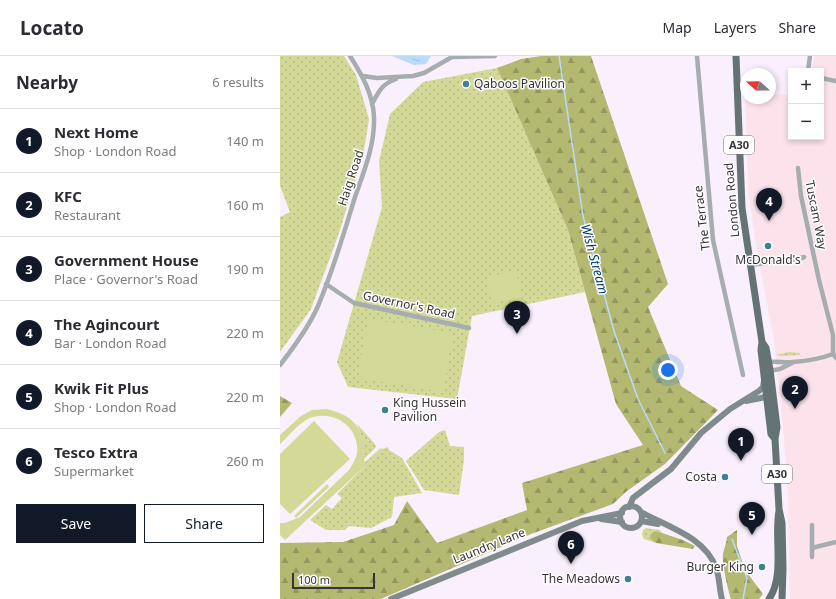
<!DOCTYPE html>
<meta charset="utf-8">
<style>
:root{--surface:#fff;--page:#f7f7f7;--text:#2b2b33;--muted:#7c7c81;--line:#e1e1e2;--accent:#111827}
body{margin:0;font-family:"Noto Sans",sans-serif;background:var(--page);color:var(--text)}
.controls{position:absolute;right:12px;top:12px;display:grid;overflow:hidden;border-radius:0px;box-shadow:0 2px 6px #0003}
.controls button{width:36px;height:36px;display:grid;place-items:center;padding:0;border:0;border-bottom:1px solid var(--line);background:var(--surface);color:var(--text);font:20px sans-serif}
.compass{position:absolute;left:460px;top:12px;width:36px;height:36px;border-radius:50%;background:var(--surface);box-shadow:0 2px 6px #0003;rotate:290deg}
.scale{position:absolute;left:12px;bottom:10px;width:83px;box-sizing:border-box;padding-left:4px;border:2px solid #373338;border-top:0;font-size:11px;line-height:14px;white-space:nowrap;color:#373338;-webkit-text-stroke:3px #fff;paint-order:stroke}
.you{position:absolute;left:388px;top:314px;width:14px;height:14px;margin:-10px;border:3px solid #fff;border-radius:50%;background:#1a73e8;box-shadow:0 0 0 6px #1a73e833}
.badge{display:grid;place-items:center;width:26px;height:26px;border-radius:50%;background:var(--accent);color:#fff;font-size:13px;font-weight:700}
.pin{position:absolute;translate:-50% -33px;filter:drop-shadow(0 1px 2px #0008)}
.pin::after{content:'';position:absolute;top:21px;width:14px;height:12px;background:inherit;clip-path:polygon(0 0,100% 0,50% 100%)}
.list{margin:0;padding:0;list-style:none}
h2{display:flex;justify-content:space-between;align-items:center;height:52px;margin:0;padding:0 16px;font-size:17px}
h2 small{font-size:13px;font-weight:400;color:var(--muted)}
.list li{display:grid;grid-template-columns:26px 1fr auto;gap:12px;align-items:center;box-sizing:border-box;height:64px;padding:0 16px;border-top:1px solid var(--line)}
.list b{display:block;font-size:15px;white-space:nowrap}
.list p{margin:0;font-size:13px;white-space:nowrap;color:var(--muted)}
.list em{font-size:13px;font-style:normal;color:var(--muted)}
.actions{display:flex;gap:8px;padding:12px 16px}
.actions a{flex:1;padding:9px 0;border:1px solid var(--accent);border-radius:0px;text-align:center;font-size:14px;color:var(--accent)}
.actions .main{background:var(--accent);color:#fff}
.map{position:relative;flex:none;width:556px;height:543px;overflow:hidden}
header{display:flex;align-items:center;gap:24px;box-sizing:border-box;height:56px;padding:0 20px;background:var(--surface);border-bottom:1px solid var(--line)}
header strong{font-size:19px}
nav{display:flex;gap:22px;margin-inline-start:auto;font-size:14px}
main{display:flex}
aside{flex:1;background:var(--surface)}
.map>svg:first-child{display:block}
</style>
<header>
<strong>Locato</strong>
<nav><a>Map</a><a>Layers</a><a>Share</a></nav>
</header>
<main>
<aside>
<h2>Nearby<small>6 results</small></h2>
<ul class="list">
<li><span class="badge">1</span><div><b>Next Home</b><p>Shop · London Road</p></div><em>140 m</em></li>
<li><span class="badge">2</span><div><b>KFC</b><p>Restaurant</p></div><em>160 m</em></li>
<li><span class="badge">3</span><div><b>Government House</b><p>Place · Governor's Road</p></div><em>190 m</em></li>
<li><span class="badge">4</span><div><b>The Agincourt</b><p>Bar · London Road</p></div><em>220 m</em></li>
<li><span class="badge">5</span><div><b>Kwik Fit Plus</b><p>Shop · London Road</p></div><em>220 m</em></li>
<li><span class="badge">6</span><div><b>Tesco Extra</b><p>Supermarket</p></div><em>260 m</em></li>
</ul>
<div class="actions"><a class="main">Save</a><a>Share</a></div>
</aside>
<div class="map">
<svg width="556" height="543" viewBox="0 0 556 543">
<defs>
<pattern id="green-dots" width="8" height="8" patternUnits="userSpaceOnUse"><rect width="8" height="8" fill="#d3d997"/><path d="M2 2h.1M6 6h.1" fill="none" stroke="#b6bb83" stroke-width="1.8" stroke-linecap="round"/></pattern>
<pattern id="forest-firs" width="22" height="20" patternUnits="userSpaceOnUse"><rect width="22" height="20" fill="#b3b970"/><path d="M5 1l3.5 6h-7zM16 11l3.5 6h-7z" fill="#92975d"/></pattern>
<pattern id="water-ripples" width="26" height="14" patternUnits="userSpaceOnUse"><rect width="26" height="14" fill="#badbfc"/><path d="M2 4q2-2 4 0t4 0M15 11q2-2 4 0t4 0" fill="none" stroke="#a0bcd9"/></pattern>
</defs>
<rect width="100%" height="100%" fill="#faeffc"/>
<path fill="#fbe2eb" d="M535 0H556V543H510L508 436 503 370 494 284 477 196 468 133 465 38 466 42H490V38L511 39V81H541V15H531Z"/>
<path fill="url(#green-dots)" d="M0 0H64L76 19 89 63 83 100 58 180 31 253 0 296V161L10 156 0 130Z
M217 12 288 174 305 236 192 260 177 343 68 331 57 306 102 151 99 105 110 58 143 26Z
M509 296 520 297V299L502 300 496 299Z
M77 368 95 388 96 391 84 403 82 383Z
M165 374 170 390 184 391V404L179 439 144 434 126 405 159 376Z
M108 391 109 394 122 402 142 437 114 441 112 461 91 472 69 470 65 474H46L30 464 46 449 52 453 62 442 57 438 85 410 84 407 101 392 102 393Z
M366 472 379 474 383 477 376 475 372 484 376 487 364 483 362 479 363 474Z"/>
<path fill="url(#forest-firs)" d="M261 0H311L388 228 368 251 401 330 438 354 385 408 347 435 333 448 251 478 101 543H0V487L63 486 114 469 127 445 157 487 247 454 242 427 363 389 336 348 288 174 217 12 241 3Z
M0 340 12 347 0 361Z
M457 474V490L465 514 483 538 479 543H451C448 534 442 508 443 499 443 495 447 486 447 481Z
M376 475 403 484 415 490 413 493 376 487 372 484 370 480 373 476Z"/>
<path fill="#d3d997" d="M236 215 242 242 212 247 207 221Z
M88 263 173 277 163 336 78 322Z
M47 353C83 362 82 378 85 410L5 484 0 479V467H5L20 461 69 414C72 409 76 403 77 397 80 371 54 353 30 362 19 366 9 380 0 388V379L21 360 32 354Z
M34 365 70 403 10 458 0 448V398Z
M47 428 49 431 16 462 14 460Z"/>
<path fill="url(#water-ripples)" d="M112 0H151L146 8 134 9Z"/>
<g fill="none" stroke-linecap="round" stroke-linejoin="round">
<path stroke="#badbfc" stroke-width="1.5" d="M279 0 303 160 334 275 358 343 385 397
M452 483 467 522 463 543"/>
<path stroke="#a5adae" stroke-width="4.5" d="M417 0 433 184 463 319
M528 15 530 0
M83 20 97 22 133 20 144 17 172 1 215 0
M541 22 556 25
M92 48C99 35 102 28 116 23
M518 112 521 140 539 224 553 279V298L556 302
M470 209 518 203 524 201
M46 228 74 247 189 272
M488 306C496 305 505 307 513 306 526 305 540 303 553 298
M0 309C14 291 29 271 38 250 53 215 64 177 75 141 84 115 95 89 94 61 93 38 82 19 70 0
M489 315 500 313 512 307
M532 469V501
M532 492 556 486"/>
<path stroke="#7f8b8c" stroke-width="6" d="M466 345 491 340
M340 461a11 11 0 1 1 22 0a11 11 0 1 1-22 0Z
M349 451 353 442 391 413 421 377 450 353 479 335 483 331 484 325
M361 456C388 471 425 481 436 512 440 522 439 533 442 543
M321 463 342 466
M361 465 378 468
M111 543 302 465 342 457"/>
<path stroke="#647374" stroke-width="7" d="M456 0 462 152 482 286 481 294 491 378 495 383
M482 286 486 292 490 314 497 371 495 383 499 453 502 467 503 513 502 543
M489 543C505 520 494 482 499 455"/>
</g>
<g fill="#3d8190" stroke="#fff" stroke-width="1.5">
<circle cx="186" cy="28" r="4"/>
<circle cx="488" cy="190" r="4"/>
<circle cx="105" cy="354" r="4"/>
<circle cx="445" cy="421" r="4"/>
<circle cx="482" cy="511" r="4"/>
<circle cx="348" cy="523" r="4"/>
</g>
<g text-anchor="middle" stroke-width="3" stroke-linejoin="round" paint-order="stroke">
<g fill="#fff" stroke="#737074" stroke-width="1">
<rect x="444" y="80" width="30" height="18" rx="3"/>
<rect x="482" y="409" width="30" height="18" rx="3"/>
</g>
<g font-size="11" font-weight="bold" fill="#373338">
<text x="459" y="93">A30</text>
<text x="497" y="422">A30</text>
</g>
<g font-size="12" fill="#373338" stroke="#fff" text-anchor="end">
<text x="194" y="32" text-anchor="start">Qaboos Pavilion</text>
<text x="488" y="208" text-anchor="middle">McDonald's</text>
<text x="113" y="351" text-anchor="start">King Hussein<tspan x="113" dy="14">Pavilion</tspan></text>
<text x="437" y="425">Costa</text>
<text x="474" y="515">Burger King</text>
<text x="340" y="527">The Meadows</text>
</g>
<g font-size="12" fill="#373338" stroke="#fff">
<text transform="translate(71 122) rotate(-72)" y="4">Haig Road</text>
<text transform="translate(452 144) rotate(-95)" y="4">London Road</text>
<text transform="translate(536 159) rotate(79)" y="4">Tuscam Way</text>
<text transform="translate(422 162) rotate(-97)" y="4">The Terrace</text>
<text transform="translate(129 249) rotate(12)" y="4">Governor's Road</text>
<text transform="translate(209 490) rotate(-22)" y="4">Laundry Lane</text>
</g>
<g font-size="13" font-style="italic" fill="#003e6f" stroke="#fff">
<text transform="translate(315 203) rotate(75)" y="5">Wish Stream</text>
</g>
</g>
</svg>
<div class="controls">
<button>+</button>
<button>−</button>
</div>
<svg class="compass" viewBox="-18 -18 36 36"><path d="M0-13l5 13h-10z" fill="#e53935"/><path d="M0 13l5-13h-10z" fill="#7c7c81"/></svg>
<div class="scale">100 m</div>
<div class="you"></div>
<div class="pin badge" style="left:461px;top:405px">1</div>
<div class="pin badge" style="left:515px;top:353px">2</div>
<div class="pin badge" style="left:237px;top:278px">3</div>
<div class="pin badge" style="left:489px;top:165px">4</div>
<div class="pin badge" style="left:472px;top:479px">5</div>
<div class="pin badge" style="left:291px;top:508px">6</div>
</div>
</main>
